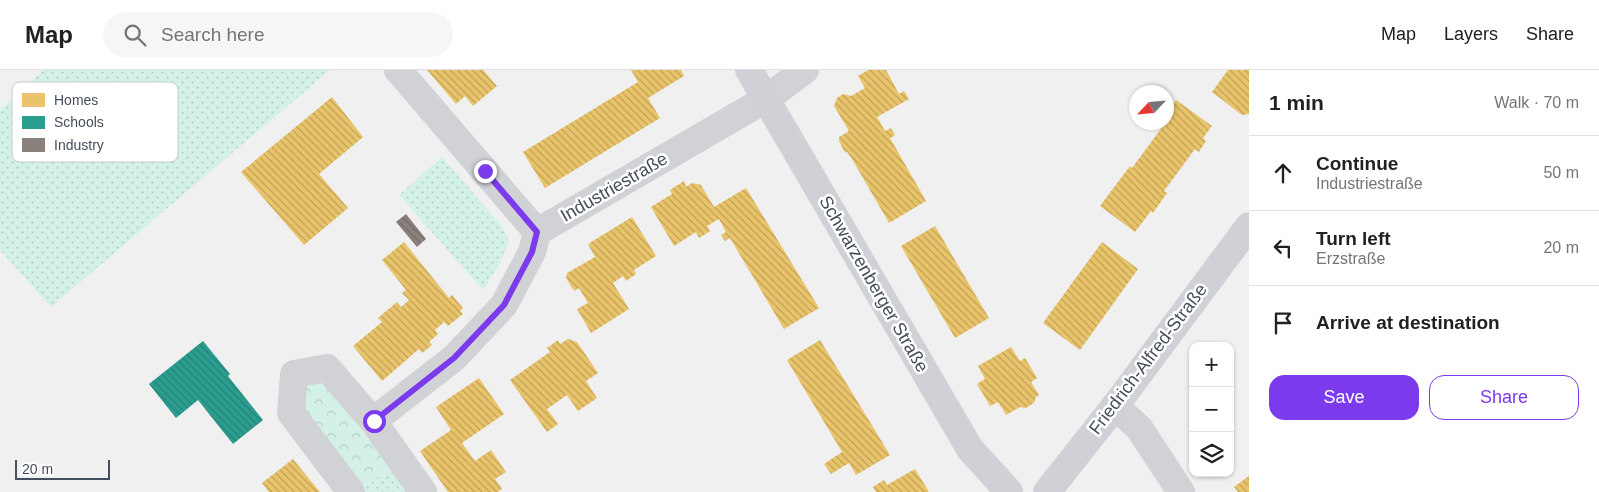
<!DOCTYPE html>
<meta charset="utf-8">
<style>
:root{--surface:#fff;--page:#f6f6f6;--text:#202124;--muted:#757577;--line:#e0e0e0;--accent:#7c3aed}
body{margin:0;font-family:Helvetica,sans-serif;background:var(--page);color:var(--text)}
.controls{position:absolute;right:15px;bottom:15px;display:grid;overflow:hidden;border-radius:10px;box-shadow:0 1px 4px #0004}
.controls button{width:45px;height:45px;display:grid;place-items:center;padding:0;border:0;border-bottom:1px solid var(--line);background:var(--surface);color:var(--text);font:25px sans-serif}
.compass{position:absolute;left:1129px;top:15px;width:45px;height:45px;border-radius:50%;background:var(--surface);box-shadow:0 1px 4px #0004;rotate:244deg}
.scale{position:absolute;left:15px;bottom:12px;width:95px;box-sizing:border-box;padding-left:5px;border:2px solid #464d5e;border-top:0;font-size:14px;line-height:18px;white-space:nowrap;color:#464d5e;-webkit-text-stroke:4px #fff;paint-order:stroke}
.stop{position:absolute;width:15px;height:15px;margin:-11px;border:4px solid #7c3aed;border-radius:50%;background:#fff}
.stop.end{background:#7c3aed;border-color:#fff;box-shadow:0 1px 5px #0008}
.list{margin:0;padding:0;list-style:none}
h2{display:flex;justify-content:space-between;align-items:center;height:65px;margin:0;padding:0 20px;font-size:21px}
h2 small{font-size:16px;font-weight:400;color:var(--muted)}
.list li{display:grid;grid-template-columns:32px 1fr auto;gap:15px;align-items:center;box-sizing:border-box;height:75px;padding:0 20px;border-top:1px solid var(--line)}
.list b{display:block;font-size:19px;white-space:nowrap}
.list p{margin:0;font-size:16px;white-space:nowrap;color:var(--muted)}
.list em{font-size:16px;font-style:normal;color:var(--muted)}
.actions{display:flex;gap:10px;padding:15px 20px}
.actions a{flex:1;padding:11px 0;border:1px solid var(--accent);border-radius:15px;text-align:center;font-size:18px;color:var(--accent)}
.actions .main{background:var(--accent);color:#fff}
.icon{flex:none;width:28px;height:28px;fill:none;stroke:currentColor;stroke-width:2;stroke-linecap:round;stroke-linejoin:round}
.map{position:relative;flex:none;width:1249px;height:422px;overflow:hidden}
header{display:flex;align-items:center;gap:30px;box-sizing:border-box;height:70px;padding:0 25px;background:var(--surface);border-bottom:1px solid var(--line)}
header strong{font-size:24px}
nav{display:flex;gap:28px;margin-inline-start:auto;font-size:18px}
.search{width:350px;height:45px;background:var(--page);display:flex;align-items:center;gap:12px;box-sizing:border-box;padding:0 18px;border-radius:28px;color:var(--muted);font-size:19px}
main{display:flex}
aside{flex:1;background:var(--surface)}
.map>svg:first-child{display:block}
</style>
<header>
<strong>Map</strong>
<div class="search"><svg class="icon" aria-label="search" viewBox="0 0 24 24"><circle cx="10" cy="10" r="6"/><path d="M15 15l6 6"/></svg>Search here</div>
<nav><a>Map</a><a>Layers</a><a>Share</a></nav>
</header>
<main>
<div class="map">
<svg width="1249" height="422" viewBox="0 0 1249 422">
<defs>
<pattern id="grass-dots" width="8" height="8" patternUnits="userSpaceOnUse" patternTransform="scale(1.25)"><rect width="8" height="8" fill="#d3f1e6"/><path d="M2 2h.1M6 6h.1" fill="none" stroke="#b6d0c8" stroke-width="1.8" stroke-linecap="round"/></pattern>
<pattern id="forest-crowns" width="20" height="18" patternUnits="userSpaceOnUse" patternTransform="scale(1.25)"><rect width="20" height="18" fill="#d3f1e6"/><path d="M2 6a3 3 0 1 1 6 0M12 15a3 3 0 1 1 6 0" fill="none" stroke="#b6d0c8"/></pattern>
<pattern id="homes-back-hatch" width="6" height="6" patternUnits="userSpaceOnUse" patternTransform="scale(1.25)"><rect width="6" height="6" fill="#e9c46a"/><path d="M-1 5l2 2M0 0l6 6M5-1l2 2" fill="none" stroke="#bfa15a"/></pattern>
<pattern id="schools-back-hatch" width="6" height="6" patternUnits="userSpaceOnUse" patternTransform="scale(1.25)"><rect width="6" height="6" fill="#2a9d8f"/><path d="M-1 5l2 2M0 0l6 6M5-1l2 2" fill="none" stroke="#268278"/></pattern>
<pattern id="industry-back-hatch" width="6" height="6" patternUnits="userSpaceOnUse" patternTransform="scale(1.25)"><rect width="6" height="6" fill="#8a817c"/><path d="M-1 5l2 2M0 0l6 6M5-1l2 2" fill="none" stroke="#736c69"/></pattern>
</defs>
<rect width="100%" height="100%" fill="#f1f0f0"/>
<path fill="url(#grass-dots)" d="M44 0H330L51 237 0 180V40Z
M442 87 501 155 509 171 500 193 483 220 399 125Z
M390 398 407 422H362L360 420Z"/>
<path fill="url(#forest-crowns)" d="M318 313 323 314 329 318 390 398 360 420 305 345 304 318 311 314Z"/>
<path fill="url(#homes-back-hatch)" d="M427 0H483L497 16 473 36 465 26 456 34Z
M631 0H681L684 6 648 28 660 48 545 118 523 82 638 12Z
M868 0H886L899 24 904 21 909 29 877 47 885 61 891 58 895 65 890 68 926 131 889 153 852 89 847 82 844 81 839 71V67L849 61 834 36 837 28 843 24 851 26 865 18 858 6Z
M1228 0H1249V44L1242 45 1212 22Z
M332 27 363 67 319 104 348 138 304 175 241 102Z
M1176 30 1212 56 1203 68 1206 71 1199 82 1195 79 1164 121 1167 123 1153 143 1151 141 1135 162 1100 136 1130 96 1132 98 1163 56 1159 52H1166V44Z
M684 111 686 117 692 113 701 115 714 137 746 118 819 238 784 259 730 168 725 171 721 165 726 162 719 149 707 156 710 161 699 168 696 162 674 176 651 137 672 124 670 120Z
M632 147 656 186 634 200 636 204 626 211 623 206 613 213 629 239 591 263 577 239 588 233 579 218 575 221 572 218 566 208 567 203 595 187 588 174Z
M935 156 989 248 955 268 901 176Z
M404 172 449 228 452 225 463 238 460 241 463 244 448 256 444 252 435 260 438 264 429 272 432 275 422 283 419 279 382 311 353 276 382 252 378 248 397 232 401 237 409 230 402 223 406 220 382 190Z
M1102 172 1138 199 1080 280 1043 253Z
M568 269 577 272 598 303 586 311 597 328 578 341 567 325 547 339 558 354 547 362 510 310 550 282 547 278 558 270 560 274Z
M820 270 890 385 856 405 849 393 831 404 824 394 842 382 787 290Z
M1011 277 1020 291 1025 288 1037 308 1031 312 1039 325 1036 327 1034 333 1026 338 1020 337 1006 345 998 332 990 336 977 314 985 309 978 296Z
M479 308 504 344 462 373 475 391 491 380 506 402 495 409 502 419 498 422H448L420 381 451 360 436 337Z
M293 389 310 410 320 422H269L262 413Z
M915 399 929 422H876L873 417 884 410 887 415Z
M1249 406V422H1238L1234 417Z"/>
<path fill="url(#schools-back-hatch)" d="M203 271 230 304 228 306 263 350 233 374 198 330 176 348 149 314Z"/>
<path fill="url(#industry-back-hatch)" d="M406 144 426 169 417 177 396 152Z"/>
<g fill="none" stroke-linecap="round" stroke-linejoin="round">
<path stroke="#d1d2d6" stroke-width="28" d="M398 0 537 162
M1115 336 1139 358 1181 422
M373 351 454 288 504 235 532 182 537 162 766 29 805 0
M351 422 291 343 294 304 327 298 373 351 423 422"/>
<path stroke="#d0d1d6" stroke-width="28" d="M749 0 970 379 1009 422
M1047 422 1115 336 1249 156"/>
</g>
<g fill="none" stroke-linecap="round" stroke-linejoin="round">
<path stroke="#7c3aed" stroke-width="6" d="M374 351 454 288 504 235 532 182 537 162 485 101"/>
</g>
<g text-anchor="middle" stroke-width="5" stroke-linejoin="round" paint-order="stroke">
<g font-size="18" fill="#464d5e" stroke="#fff">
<text transform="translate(614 117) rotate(-30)" y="6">Industriestraße</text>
<text transform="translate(874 214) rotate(60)" y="6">Schwarzenberger Straße</text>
<text transform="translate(1148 289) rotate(-53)" y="6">Friedrich-Alfred-Straße</text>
</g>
</g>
<rect x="12" y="12" width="166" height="80" rx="8" fill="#fff" stroke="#c8cacf" stroke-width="1"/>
<rect x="22" y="23" width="23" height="14" fill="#e9c46a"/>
<rect x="22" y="46" width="23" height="13" fill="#2a9d8f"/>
<rect x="22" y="68" width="23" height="14" fill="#8a817c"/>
<g font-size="14" fill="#464d5e">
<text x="54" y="35">Homes</text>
<text x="54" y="57">Schools</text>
<text x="54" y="80">Industry</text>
</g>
</svg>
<div class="controls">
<button>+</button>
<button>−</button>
<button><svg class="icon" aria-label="layers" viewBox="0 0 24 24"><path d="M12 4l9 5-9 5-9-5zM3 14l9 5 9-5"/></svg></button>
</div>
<svg class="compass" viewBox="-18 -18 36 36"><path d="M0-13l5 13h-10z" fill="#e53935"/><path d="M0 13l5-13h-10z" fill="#757577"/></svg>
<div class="scale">20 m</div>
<div class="stop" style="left:374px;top:351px"></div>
<div class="stop end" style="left:485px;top:101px"></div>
</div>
<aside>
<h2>1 min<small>Walk · 70 m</small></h2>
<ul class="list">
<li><svg class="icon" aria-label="ahead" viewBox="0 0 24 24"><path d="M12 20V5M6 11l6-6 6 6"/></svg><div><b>Continue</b><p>Industriestraße</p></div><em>50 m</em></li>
<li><svg class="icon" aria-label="left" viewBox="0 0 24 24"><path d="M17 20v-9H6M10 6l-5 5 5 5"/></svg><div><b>Turn left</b><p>Erzstraße</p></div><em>20 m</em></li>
<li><svg class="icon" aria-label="arrive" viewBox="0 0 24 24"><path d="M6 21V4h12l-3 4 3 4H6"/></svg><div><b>Arrive at destination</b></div></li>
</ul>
<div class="actions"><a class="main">Save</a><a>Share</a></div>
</aside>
</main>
